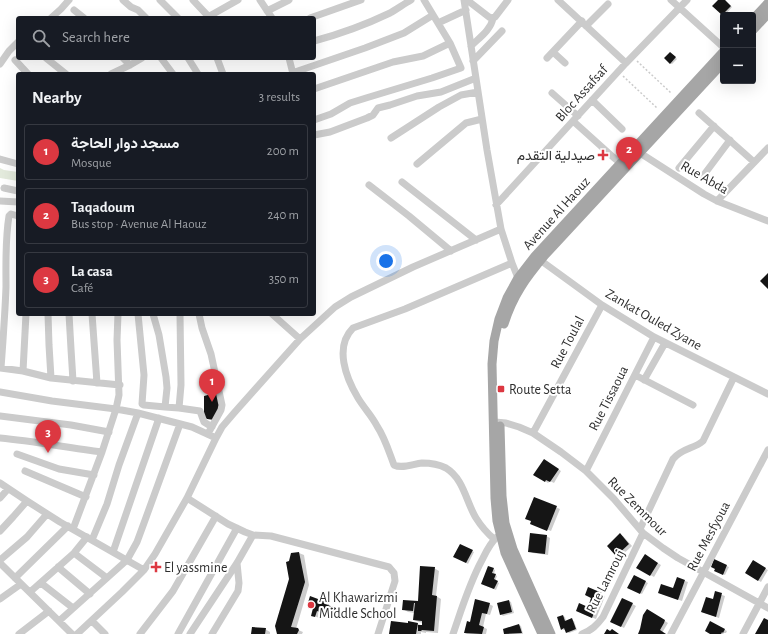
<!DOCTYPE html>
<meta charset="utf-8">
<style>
:root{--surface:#171b24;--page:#242831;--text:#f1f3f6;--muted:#9ea1a6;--line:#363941;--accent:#dc3841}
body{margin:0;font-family:"Alegreya Sans",Vazirmatn,sans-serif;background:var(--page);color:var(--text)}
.controls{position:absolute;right:12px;top:12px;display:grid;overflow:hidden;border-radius:4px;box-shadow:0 4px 16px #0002}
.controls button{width:36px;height:36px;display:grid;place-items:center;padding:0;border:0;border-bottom:1px solid var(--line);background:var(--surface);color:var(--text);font:20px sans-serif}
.you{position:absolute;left:386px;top:261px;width:14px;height:14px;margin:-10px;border:3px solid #fff;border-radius:50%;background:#1a73e8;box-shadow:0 0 0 6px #1a73e833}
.badge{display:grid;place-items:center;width:26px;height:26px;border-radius:50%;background:var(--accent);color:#fff;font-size:13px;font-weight:700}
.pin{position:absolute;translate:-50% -33px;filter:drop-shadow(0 1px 2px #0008)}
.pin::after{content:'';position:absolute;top:21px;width:14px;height:12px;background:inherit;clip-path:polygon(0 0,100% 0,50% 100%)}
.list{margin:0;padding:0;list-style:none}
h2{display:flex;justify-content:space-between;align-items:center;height:52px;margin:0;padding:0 16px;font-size:17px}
h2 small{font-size:13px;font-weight:400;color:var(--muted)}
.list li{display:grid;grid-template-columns:26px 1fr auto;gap:12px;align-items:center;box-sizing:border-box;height:56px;margin:0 8px 8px;padding:0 8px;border:1px solid var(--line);border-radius:4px}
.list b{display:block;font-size:15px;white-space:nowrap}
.list p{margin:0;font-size:13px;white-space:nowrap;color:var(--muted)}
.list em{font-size:13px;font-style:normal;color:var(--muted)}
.icon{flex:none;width:22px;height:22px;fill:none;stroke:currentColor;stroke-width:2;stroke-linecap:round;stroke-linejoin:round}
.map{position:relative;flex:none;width:768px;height:634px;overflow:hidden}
.search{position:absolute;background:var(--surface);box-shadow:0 4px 16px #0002;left:16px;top:16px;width:300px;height:44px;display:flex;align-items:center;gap:10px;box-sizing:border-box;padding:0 14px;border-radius:4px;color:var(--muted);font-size:15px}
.panel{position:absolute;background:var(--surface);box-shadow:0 4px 16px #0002;left:16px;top:72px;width:300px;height:244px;border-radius:4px}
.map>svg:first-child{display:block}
</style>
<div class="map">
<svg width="768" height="634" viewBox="0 0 768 634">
<rect width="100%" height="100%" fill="#fff"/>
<path fill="#e3eadc" d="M0 168 4 170 18 172V181L0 178Z"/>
<path fill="#0003" d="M719 0H725L732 7 725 15 723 14Z
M672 54 677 59 672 64 670 63Z
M544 460 561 471 554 483 550 481 548 483 535 475Z
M534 498 560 509 551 531 534 524 530 520Z
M620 535 623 536 632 546 620 557 617 555Z
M546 536 550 538 548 555 533 553 529 551Z
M460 545 474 552 468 564 454 556Z
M299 553 304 555 309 585 296 629 303 632 302 634H277L290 579V562Z
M645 556 661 565 654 577 638 568Z
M715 561 729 567 725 575 715 571Z
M753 562 768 570 761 582 746 573Z
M434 568 439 571 436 596 441 599 438 633 426 632V633L421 632V634H390L418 624 423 626V623L419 622 414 620 415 613 408 612 403 609 404 601 419 602Z
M493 569 495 570 494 574 497 576 495 581 499 583 496 590 484 585Z
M634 576 648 583 642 594 629 587Z
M685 581 688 582 682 601 659 593 674 589Z
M588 589 605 596 596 619 581 613 588 608 592 598Z
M716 593 725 596 719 618 702 612 714 600Z
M311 597 326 602 329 604V606L339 610 337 618 321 612 319 618 312 615 314 608Z
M623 599 636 606 624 628 611 621Z
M509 601 511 602 514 613 503 616 501 614Z
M489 604 493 606 490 615 486 614 483 627 487 629 486 634H467L465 633 471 623Z
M648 610 668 623 662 633 665 634H639Z
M563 616 565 617 566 621 572 620 574 621 577 630 569 633 567 632 566 629 564 630 562 629Z
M711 623 727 631 726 633H724L723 634H712Z
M519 625 521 626 523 634H505L504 630Z
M265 629 270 632V634H252Z"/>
<path fill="#151515" d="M718 0H725L731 6 722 15 712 6Z
M670 52 676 57 670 64 664 58Z
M768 273V289L760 281Z
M219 392 222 407 214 420 207 419 204 417V396Z
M544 459 559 469 550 482 546 480 545 482 533 475Z
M534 497 557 506 547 531 530 524 531 521 525 519Z
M530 533 547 535 545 554 528 552Z
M620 533 629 544 616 556 607 546Z
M460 544 473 550 466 563 453 557Z
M299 552 305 582 291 627 298 628 299 630 297 634H277L275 626 289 579 286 562 289 561 291 553Z
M645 554 658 563 650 576 636 568Z
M714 559 727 565 723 575 714 571 715 569 711 567Z
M753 560 766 568 758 581 745 573Z
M420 566 435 567 432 595 437 596 434 631 422 630 421 631H418V625H422V621L413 620 415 603H414L413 611 402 610 403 600 418 601Z
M488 566 494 568 492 573 496 574 494 579 498 581 494 589 481 584Z
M634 575 646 581 640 594 627 588Z
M677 577 685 580 678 600 658 593 661 584 673 588Z
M588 587 602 593 592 618 576 611 579 603 588 607 591 598 585 595Z
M715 591 722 593 716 617 701 612 706 597 713 599Z
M310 596 326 602 325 604 336 608 333 617 317 611 315 617 311 616 313 608 307 606Z
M622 598 633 603 621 627 610 622Z
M475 599 490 603 487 614 482 613 479 625 484 627 482 634 464 633 467 621 470 622Z
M509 600 512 612 500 615 497 603Z
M647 609 665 620 664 623 660 630 666 634H638L640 629 643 615Z
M563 615 565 621 572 618 576 629 566 633 564 628 561 630 557 617Z
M764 618 768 620V634H755Z
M391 621 408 623V621L418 623 416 634H389Z
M710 621 725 629 723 633 722 632 721 634H710L705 631Z
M519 624 522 633 504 634 503 629Z
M252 627 266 628 265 634H251Z
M607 629 610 631 612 629 619 634H604Z"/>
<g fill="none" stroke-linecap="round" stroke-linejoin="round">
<path stroke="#cbcbcb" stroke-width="1.5" stroke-dasharray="2 2" stroke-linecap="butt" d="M637 61 671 93
M623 76 657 108"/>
<path stroke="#cbcbcb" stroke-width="7" d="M123 0 131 7 138 10 146 18
M160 0 178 18
M193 0 209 17
M260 0 272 18
M464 0 487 150 501 229 512 263 518 278
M467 0 489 17 491 18 495 17 508 0
M558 0 626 63
M671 0 723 47
M74 10 84 18
M267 11 289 0
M51 18 61 9 69 0
M206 18 238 0
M310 18 361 0
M438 23 466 10
M586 26 608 4
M314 41C340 34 365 25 390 13 397 9 404 4 411 0
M471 46C479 38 491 30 493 18
M553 52 565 63
M46 58 66 74
M123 58 130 65
M161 58 173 74
M188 58 198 74
M217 58 223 74
M289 58 293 74
M547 58 582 21
M15 60 28 74
M473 61 502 31
M0 64 9 51 18 42
M292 73 365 48 404 33 433 15
M111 74 130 65 142 58
M314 89 393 62 423 56 450 43
M552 93 578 116
M592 100 622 129
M699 113 754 162
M314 120 331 114 350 103 366 98 432 78 461 68 450 43 424 0
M573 121 613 157 624 166
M314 135 330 132 367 118 373 115 378 108 390 105 417 96 441 92 476 78
M391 138 439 107 461 95 478 92
M637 151 704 194 717 201 768 221
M0 159 18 164
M417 164 466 123 482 119
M679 168 714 126
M703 176 730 140
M402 182 476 240
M369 185 409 216 451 251
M4 188 18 191
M0 201 18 202
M717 201 768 148
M496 205 626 63 687 0
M536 257 602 305 654 337 768 394
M48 314 49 345 51 378
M69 314 71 349 73 381
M92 314 97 383
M138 314 144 375 142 404 144 405 165 407
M153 314 159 335 166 377 167 388 165 407 179 408
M180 314 181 385 179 408 200 411 204 422 212 427
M199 314 202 328 211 354 222 405 221 410 210 430
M272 314 300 339
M0 368 23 371 51 378 120 385
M1 368C3 341 5 314 6 287 6 263 5 240 9 216L11 214 18 216
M23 371 26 314
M635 375 693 405
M644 380 665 343
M0 392 52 401 116 409 138 413 192 427 216 438
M0 416 71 425 109 432
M495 422 506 423 519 427 533 433 561 452 586 471 614 499 643 533 663 548 678 558 768 608
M533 433 602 305
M0 438C34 441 68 448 102 452
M17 454 59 469 94 475
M25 471 86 497
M586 471 654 337
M0 483 27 501 60 522 144 570
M0 498 8 489
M187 498 228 524 245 532 253 535 271 536 389 567 394 573 395 581 378 634
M73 529 102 452 116 409 119 395 117 340 118 314
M640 529 673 459C682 448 694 449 703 441L734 377
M0 531 13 517 27 501
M494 539C487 533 481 526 476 518 466 502 464 479 446 468 438 464 430 463 422 463 413 464 402 469 394 465 389 452 385 438 377 426 372 416 364 408 358 398 346 378 334 347 353 328L405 309 512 263
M92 540 107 504 119 465 138 413
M113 552 159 418
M74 553 107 578
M0 560 27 537 47 514
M0 563 72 634
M58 567 90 594
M15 578 68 526
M41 583 73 608
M30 592 74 553 87 537
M0 599 21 584
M59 621 127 560 137 542 144 523 180 424
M92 621 105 634
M19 634 49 611
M77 634 122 592 144 570 155 554 187 498 216 438 222 427 234 413 300 339 335 307 351 297 413 267 501 229
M140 634 173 591 216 516
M178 634 237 528
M190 634 237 563 253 535
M212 634 238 591 239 583 237 563
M453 634C462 608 469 584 482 560 486 552 490 543 497 537
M582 634C592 630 597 625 603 617L643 533
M671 634 768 450
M743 634 768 587"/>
<path stroke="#a6a6a6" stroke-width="9" d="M753 19 768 3
M753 30 768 14
M504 324C513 295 526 278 545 255L723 63
M500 426 502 496 505 523 513 549 551 634
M542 634 505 553 497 521 495 498 492 364 494 341 499 319 507 298 518 278 535 256 723 52"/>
</g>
<g fill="#dc3841" stroke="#fff" stroke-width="1.5">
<path d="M601 149h4v4h4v4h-4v4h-4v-4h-4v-4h4z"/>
<rect x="497" y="385" width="8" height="8" rx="2"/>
<path d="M154 561h4v4h4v4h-4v4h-4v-4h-4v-4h4z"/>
<circle cx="311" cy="605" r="4"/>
</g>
<g text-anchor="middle" stroke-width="4" stroke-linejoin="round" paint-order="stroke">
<g font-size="14" fill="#2e2e2e" stroke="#fff">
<text transform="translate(581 93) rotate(-48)" y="5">Bloc Assafsaf</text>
<text transform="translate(705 177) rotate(30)" y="5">Rue Abda</text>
<text transform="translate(556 213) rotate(-48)" y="5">Avenue Al Haouz</text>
<text transform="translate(654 319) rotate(30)" y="5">Zankat Ouled Zyane</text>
<text transform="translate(567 342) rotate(-62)" y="5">Rue Toulal</text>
<text transform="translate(608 398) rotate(-63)" y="5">Rue Tissaoua</text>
<text transform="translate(638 506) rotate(45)" y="5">Rue Zemmour</text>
<text transform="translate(708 536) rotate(-62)" y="5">Rue Mesfyoua</text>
<text transform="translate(605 581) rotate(-63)" y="5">Rue Lamrouj</text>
</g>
<g font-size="14" fill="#2e2e2e" stroke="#fff" text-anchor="start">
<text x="595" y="160" text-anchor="end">صيدلية التقدم</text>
<text x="509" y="394">Route Setta</text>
<text x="164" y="572">El yassmine</text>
<text x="319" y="602">Al Khawarizmi<tspan x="319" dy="16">Middle School</tspan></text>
</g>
</g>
</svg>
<div class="controls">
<button>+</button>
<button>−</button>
</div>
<div class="you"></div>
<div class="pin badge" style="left:212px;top:402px">1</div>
<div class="pin badge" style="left:629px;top:170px">2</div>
<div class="pin badge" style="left:48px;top:453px">3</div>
<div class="search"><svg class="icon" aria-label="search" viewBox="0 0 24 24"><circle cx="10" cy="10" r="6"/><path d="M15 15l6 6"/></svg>Search here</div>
<section class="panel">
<h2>Nearby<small>3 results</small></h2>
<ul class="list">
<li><span class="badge">1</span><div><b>مسجد دوار الحاجة</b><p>Mosque</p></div><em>200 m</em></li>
<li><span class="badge">2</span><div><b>Taqadoum</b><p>Bus stop · Avenue Al Haouz</p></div><em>240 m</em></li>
<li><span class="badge">3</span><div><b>La casa</b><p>Café</p></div><em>350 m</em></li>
</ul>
</section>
</div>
